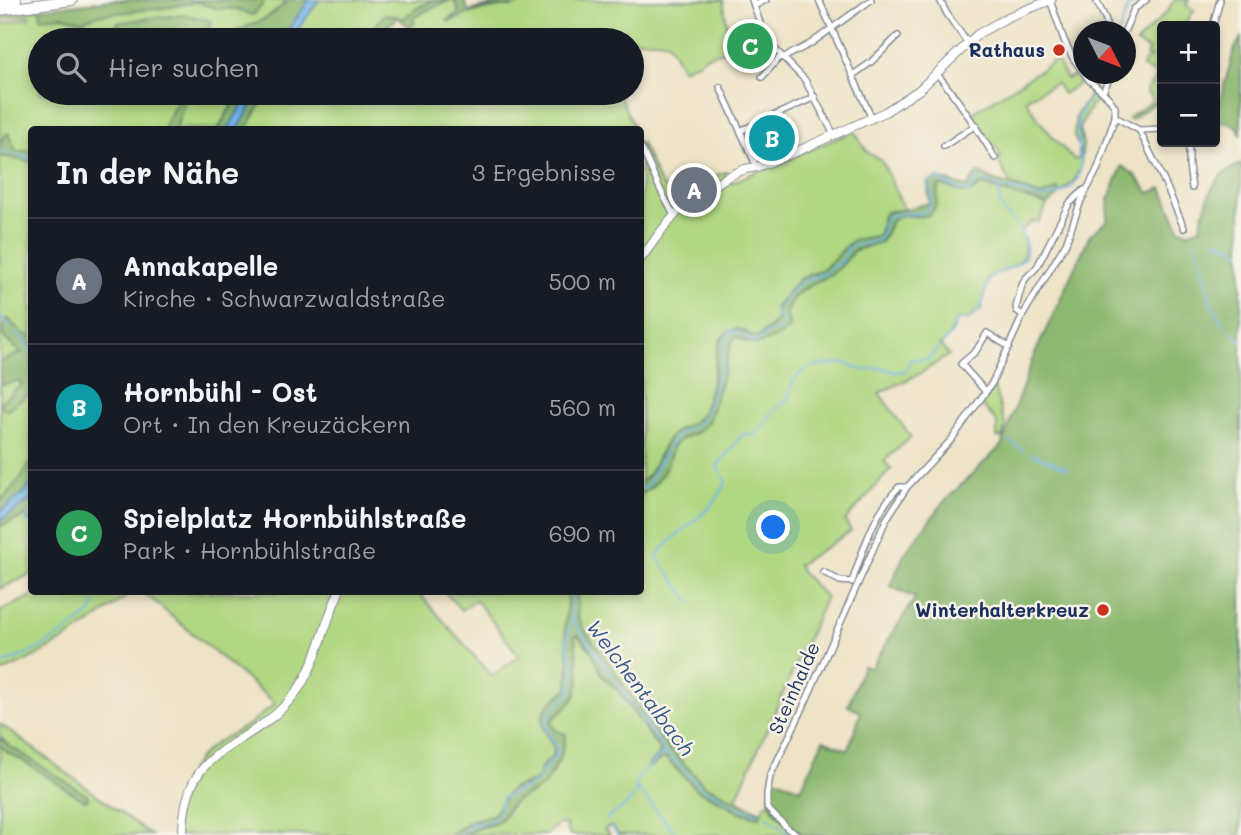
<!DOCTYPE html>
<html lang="de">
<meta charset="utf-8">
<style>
:root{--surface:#171b24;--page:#242831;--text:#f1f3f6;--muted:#9ea1a6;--line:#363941;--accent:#0f766e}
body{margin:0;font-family:Mali,sans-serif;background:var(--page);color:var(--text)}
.controls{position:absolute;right:21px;top:21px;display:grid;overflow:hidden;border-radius:7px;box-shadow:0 4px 10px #0003}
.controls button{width:63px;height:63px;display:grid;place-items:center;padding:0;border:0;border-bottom:2px solid var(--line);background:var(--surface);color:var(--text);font:35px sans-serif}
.compass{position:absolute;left:1073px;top:21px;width:63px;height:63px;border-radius:50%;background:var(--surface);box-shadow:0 4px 10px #0003;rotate:132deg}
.you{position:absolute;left:774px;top:528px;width:24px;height:24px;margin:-18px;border:5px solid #fff;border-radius:50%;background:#1a73e8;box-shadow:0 0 0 10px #1a73e833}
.badge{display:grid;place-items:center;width:46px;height:46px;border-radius:50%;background:var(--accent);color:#fff;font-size:23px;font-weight:700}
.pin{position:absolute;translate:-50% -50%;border:4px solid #fff;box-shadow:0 2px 7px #0006}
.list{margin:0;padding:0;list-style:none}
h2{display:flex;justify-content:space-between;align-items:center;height:91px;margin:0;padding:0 28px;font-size:30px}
h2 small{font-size:23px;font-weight:400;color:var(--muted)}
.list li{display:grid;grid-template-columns:46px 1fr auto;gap:21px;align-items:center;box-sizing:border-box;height:126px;padding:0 28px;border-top:2px solid var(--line)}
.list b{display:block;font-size:26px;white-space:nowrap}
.list p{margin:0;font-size:23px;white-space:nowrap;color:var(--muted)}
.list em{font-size:23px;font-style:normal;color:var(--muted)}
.icon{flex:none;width:38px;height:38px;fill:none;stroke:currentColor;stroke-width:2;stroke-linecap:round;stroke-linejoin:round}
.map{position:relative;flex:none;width:1241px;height:835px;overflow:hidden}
.search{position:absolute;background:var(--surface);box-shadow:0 4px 10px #0003;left:28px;top:28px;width:616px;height:77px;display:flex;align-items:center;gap:18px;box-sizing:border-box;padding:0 24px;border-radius:38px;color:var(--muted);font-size:26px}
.panel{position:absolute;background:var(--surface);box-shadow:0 4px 10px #0003;left:28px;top:126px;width:616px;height:469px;border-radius:7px}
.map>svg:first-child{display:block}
</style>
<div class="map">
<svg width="1241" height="835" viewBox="0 0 1241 835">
<rect width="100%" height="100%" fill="#f7f3e8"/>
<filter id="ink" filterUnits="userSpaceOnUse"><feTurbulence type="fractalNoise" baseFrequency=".0143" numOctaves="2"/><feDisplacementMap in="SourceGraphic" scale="14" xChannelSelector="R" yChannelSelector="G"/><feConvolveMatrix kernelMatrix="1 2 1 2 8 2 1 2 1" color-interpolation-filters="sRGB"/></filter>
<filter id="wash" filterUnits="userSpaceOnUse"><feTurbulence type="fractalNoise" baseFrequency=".00686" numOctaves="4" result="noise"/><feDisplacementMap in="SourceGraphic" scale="28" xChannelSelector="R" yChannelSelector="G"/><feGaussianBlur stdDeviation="1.57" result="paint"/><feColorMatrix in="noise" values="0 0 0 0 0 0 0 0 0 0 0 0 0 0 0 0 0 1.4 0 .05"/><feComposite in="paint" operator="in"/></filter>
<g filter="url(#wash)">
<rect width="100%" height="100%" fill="#eee3c6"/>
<path fill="#b0d781" stroke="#668370" stroke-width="2" d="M131 0H278L290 6 269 40H40V93H239L218 129 32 130 31 461 21 478 0 502V24L30 18 29 15 0 19V14L40 9 41 16Z
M319 0H434L419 7 401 20 399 17 367 36 364 40H290Z
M451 0H454L459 11 457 15 450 17 449 22 469 13 501 7H511L530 0H723L731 49 706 56 699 62 682 69 668 42 656 40H396L414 23 412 19 433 7Z
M1174 0H1189L1186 5 1194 10 1185 24 1187 26H1162V112L1154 103 1131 120 1128 118 1153 101 1146 90 1158 75 1142 67 1144 62 1147 61 1151 57H1146L1149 50 1136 43 1167 12Z
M757 36 763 43 745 62 733 51Z
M1056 60 1067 79 1078 73 1084 80 1063 94 1056 83 1025 99 1039 120 1056 141 1075 160 1079 158V146L1074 136 1076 115 1094 89 1102 97 1091 106 1079 128 1083 144 1080 171 1078 172 1075 178 1076 179 1061 193 1057 189 1041 196 1011 185 997 159 1001 157 996 147 991 145 972 113Z
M267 93H618L635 129 547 130 545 127 535 128 534 130H246Z
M854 131 867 152 882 161 904 210 891 211 883 216 879 234 877 236 863 239H857L847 245 823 270 807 275 776 314 778 321 759 336 754 337 742 330 717 350C715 367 709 406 698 418 687 428 674 436 664 447 654 458 655 472 641 482V142L659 182 664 188 706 179 726 172 731 183Z
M939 185 945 186 969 193 981 186H986L1003 192 1016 195 1047 205 1039 222 1033 221 1021 231C1033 264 1015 264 989 278L981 309 966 321 958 319C950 330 953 336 940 345L949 355 919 374 879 393 911 437 884 461 891 469 845 521 851 531 798 565 802 573 826 597 735 801 704 785 657 735 605 657 582 627 578 617 577 592H640L641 494C657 485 669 463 673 446L683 438 698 432 722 378 732 341 736 337 747 342 789 324C777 295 818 283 835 271 843 265 848 259 853 251L881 242C885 235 889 223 895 218 905 210 922 222 932 211 937 205 936 193 939 185Z
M994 387 1005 425 1002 438 997 437V422L982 405Z
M25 516 29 521 31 519V574L0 589V526Z
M41 592H132C89 626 51 651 0 673V611Z
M143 592H418L492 676 519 656 476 600 461 610 445 592H568L565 627 569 662 568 688 549 704 554 750 552 757 542 767 540 774 535 781 513 788 502 802 493 815 470 821 449 835H175C175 802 184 767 212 746 222 738 234 733 245 727 256 720 266 711 275 703Z
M575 636H579L591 650 603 677 618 690 661 752 648 766 651 767 662 758 667 759 697 790 723 802 739 812 759 817 764 806 770 802C774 815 792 828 804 835H619L612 826 604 829 610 835H570L567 830V825L558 824 546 835H465C475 828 485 827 496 823 505 819 507 808 514 802 520 797 528 796 534 792 553 780 562 756 566 734L556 731 551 722C557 713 569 707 574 698 584 680 575 655 575 636Z
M0 724 151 835H0V745L7 752 23 761 84 800 8 745 0 737Z"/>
<path fill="#8cb86f" stroke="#547466" stroke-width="2" d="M112 0H263V4L253 15 233 9 215 8 197 2 165 8 98 15 82 21 63 16 41 18 40 9Z
M285 0H309L281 40H254L252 38 248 40H217L267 18 286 3Z
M434 0H451L433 7 412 19 415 22 410 27 401 20 419 7Z
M454 0H464L468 11 509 1 511 7C490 5 468 13 449 22L447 20 457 15 459 11Z
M385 14 399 17 381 31 374 40H364Z
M187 15 211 21 207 40H196L197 33 155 34 150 40H140L142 31 115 32 117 23 150 18Z
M1241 38V136L1238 127 1215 119 1234 50Z
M176 93H193L184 103 176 129H165V124L179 98Z
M239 93H249L228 129 218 130Z
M259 93H267L246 129 238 130Z
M8 133 16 151H31V162L2 156 0 159V142Z
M1241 164V835H804C795 830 771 812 770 801 769 794 773 785 775 778L801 789 823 740 848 750 861 712 848 706 863 666 871 668 915 598 890 586 905 553 944 502 1001 446 1033 358 1090 235 1107 221 1109 199 1122 166 1136 176 1149 193 1162 188 1179 228 1189 233 1200 227C1208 197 1209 177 1241 164Z
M981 173 994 181 1011 185 1041 196 1057 189 1061 193 1047 205C1032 200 1017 196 1003 192 996 190 988 184 981 186 975 187 973 193 966 193 957 193 948 185 939 185 936 192 939 200 935 207 926 226 907 209 895 218 889 223 885 235 881 242L853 251C847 259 843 266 834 272 819 282 791 290 787 311 786 316 788 322 790 327 782 337 768 341 756 345L736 337 732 341 722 378 708 422 698 432 683 438 673 446C668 466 660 484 641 494V482C656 471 658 451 670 437 678 427 693 425 701 415 706 406 714 378 715 368 717 359 716 349 720 341 724 333 730 330 737 329L754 337 760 336 777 321 776 309 778 304 799 279 823 270 853 240 877 236 879 234 883 216 887 212 904 210 929 203 928 182 937 178 967 187 976 174Z
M7 318 21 332 31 338 32 392 6 410 0 406V403L22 384 18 381 3 385 0 382V362L22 352 11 345 3 336V329Z
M31 461V483L26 491 0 512V502L21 478Z
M31 500V519L29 521 25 516 0 526V521Z
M568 592H577L578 617 582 627 605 657 648 722 665 744 704 785 761 812 760 817 739 812 723 802 697 790 667 759 662 758 651 767 648 765 661 752 618 690 603 677 591 650 578 635 575 636C575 655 584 680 574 698 569 707 557 713 551 722L556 731 566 734 560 758 544 785 535 791 516 800 509 807 503 817 497 822 480 827 465 835H449L471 821 493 815C500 807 503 795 512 789 519 785 527 786 533 782 539 778 539 773 541 768 544 763 550 760 553 756 560 744 534 731 545 710 550 701 561 696 568 688L569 662 565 627Z
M0 737 8 745 88 796V799L84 800 23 761 7 752 0 745Z"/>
<path fill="#73b5e8" stroke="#4772a3" stroke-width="2" d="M309 0H319L290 40H281Z
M249 93H259L238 129H228Z
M31 483V500L0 521V512L26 491Z"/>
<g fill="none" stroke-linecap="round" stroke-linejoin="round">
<path stroke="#73b5e8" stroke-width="2" d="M1119 32 1128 7 1137 0
M1100 85 1107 74
M0 151 32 159
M1216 240 1241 251
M1195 242 1209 289 1210 301 1224 326
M0 317 10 327
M1230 331 1241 341
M15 333 23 339 32 353
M944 342 954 331 955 324 958 320H967C987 310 981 295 990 279 998 268 1027 267 1027 250 1027 244 1021 230 1017 225 1013 219 1005 216 1002 209 999 203 999 195 999 188
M1009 441 1023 450
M1031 453 1068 469
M640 489 647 486 656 468 674 438 683 431 692 428 704 418 722 365 724 343 730 331C741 330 747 340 757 342L768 332 782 330 785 324 777 317V311L790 293 803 281 827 273 831 267 842 262 848 248C858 243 870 245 880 238L886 217C899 211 926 219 930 205 933 198 930 189 931 181L935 178 960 190 969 192 977 180 981 179C988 183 994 187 1001 189 1008 190 1016 189 1022 192 1040 199 1040 200 1059 194 1097 181 1072 144 1079 117 1082 106 1090 98 1096 90
M32 509 26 521 32 525
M98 598 101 592
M691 603 656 556C664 548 672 539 681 532 699 516 718 505 726 481L717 466 744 433 755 436 773 412 787 400 793 382 799 374 813 366 846 363 861 370 882 368 895 372 906 371 911 359 927 360 939 347
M573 620 665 752 704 790 719 795 725 800 741 809 759 813
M0 665 36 650 60 636 91 613 96 602
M637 788 677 835
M766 816 791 835
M608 820 607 818C616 812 633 803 636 791 637 784 634 787 637 780 642 769 657 760 665 752
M611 826 617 835
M459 835C464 832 469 826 474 824 478 823 482 824 486 823 498 820 500 808 502 798L536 783 544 768 554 758 558 751C556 741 544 733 546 722 548 707 568 703 571 688 573 680 573 668 572 660 570 653 567 647 567 639 567 632 571 626 572 619 573 610 570 601 572 592"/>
</g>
</g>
<g filter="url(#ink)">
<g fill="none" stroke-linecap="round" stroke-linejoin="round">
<defs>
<path id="minor" d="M752 0 766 40 805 80 834 135
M819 0 872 119
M940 0 947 14 967 42
M1096 0 1106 20V32
M754 6 766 0
M1213 26 1220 0
M1124 32 1134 9 1146 0
M783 58 810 44 871 0
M937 74C959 100 977 128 995 158
M853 75 870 63 898 36
M762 77 781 56
M720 87 757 167
M1103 92 1111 74
M1115 117 1139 130 1162 129
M1139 130 1165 183 1184 228
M740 131 815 97
M1189 142V166L1192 188
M640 145 661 191 674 215
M944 146 976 125
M1023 315 1017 311 1016 307 1022 285 1026 278 1037 267 1069 204 1084 190
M986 392 961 364 976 351 987 333 1009 347
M823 572 840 581 852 582
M852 582C863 550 874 512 899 487H907
M798 835 788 829 767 808V794L770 776 802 710 886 520 907 487 952 439 992 383 1023 315 1066 243 1081 201 1098 168 1115 117V107L1108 97 1089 80 1073 58 1064 40 1050 0"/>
<path id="secondary" d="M640 260 662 230 682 207 727 177 745 169 757 167 798 151 885 112 919 90 978 34 1008 17 1051 0
M183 835C183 741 248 753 294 695 318 664 323 626 339 592"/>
<path id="trunk" d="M0 2 16 0
M0 10 72 0"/>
</defs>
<use href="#minor" stroke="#848992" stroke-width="8"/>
<use href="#secondary" stroke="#848992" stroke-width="10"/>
<use href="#trunk" stroke="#848992" stroke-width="12"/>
<use href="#minor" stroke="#fff" stroke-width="5"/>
<use href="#secondary" stroke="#fff" stroke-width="8"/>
<use href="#trunk" stroke="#fff" stroke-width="10"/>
</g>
</g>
<g fill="#c8321e" stroke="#f7f3e8" stroke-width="2.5">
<circle cx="1059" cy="50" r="7"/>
<circle cx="1103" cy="610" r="7"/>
</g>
<g text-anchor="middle" stroke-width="5" stroke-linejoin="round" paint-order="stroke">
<g font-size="19" font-weight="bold" fill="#1b2f5e" stroke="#f7f3e8" text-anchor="end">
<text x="1045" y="57">Rathaus</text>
<text x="1089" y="617">Winterhalterkreuz</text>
</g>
<g font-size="19" fill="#1b2f5e" stroke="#f7f3e8">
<text transform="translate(794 688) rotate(-66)" y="7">Steinhalde</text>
</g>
<g font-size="21" font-style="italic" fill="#355787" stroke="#f7f3e8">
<text transform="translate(640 688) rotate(53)" y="7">Welchentalbach</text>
</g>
</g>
</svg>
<div class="controls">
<button>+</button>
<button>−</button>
</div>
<svg class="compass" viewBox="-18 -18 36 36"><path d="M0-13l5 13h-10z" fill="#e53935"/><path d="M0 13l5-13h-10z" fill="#9ea1a6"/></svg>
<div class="you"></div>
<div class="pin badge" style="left:694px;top:190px;background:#6b7280">A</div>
<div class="pin badge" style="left:772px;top:138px;background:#0f9aa8">B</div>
<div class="pin badge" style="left:750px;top:46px;background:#2e9e5b">C</div>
<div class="search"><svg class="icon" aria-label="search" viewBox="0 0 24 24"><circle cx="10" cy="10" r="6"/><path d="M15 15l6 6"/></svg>Hier suchen</div>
<section class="panel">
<h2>In der Nähe<small>3 Ergebnisse</small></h2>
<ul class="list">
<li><span class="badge" style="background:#6b7280">A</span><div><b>Annakapelle</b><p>Kirche · Schwarzwaldstraße</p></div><em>500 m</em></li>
<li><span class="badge" style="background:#0f9aa8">B</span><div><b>Hornbühl - Ost</b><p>Ort · In den Kreuzäckern</p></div><em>560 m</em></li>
<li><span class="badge" style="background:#2e9e5b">C</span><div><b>Spielplatz Hornbühlstraße</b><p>Park · Hornbühlstraße</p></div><em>690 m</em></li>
</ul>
</section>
</div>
